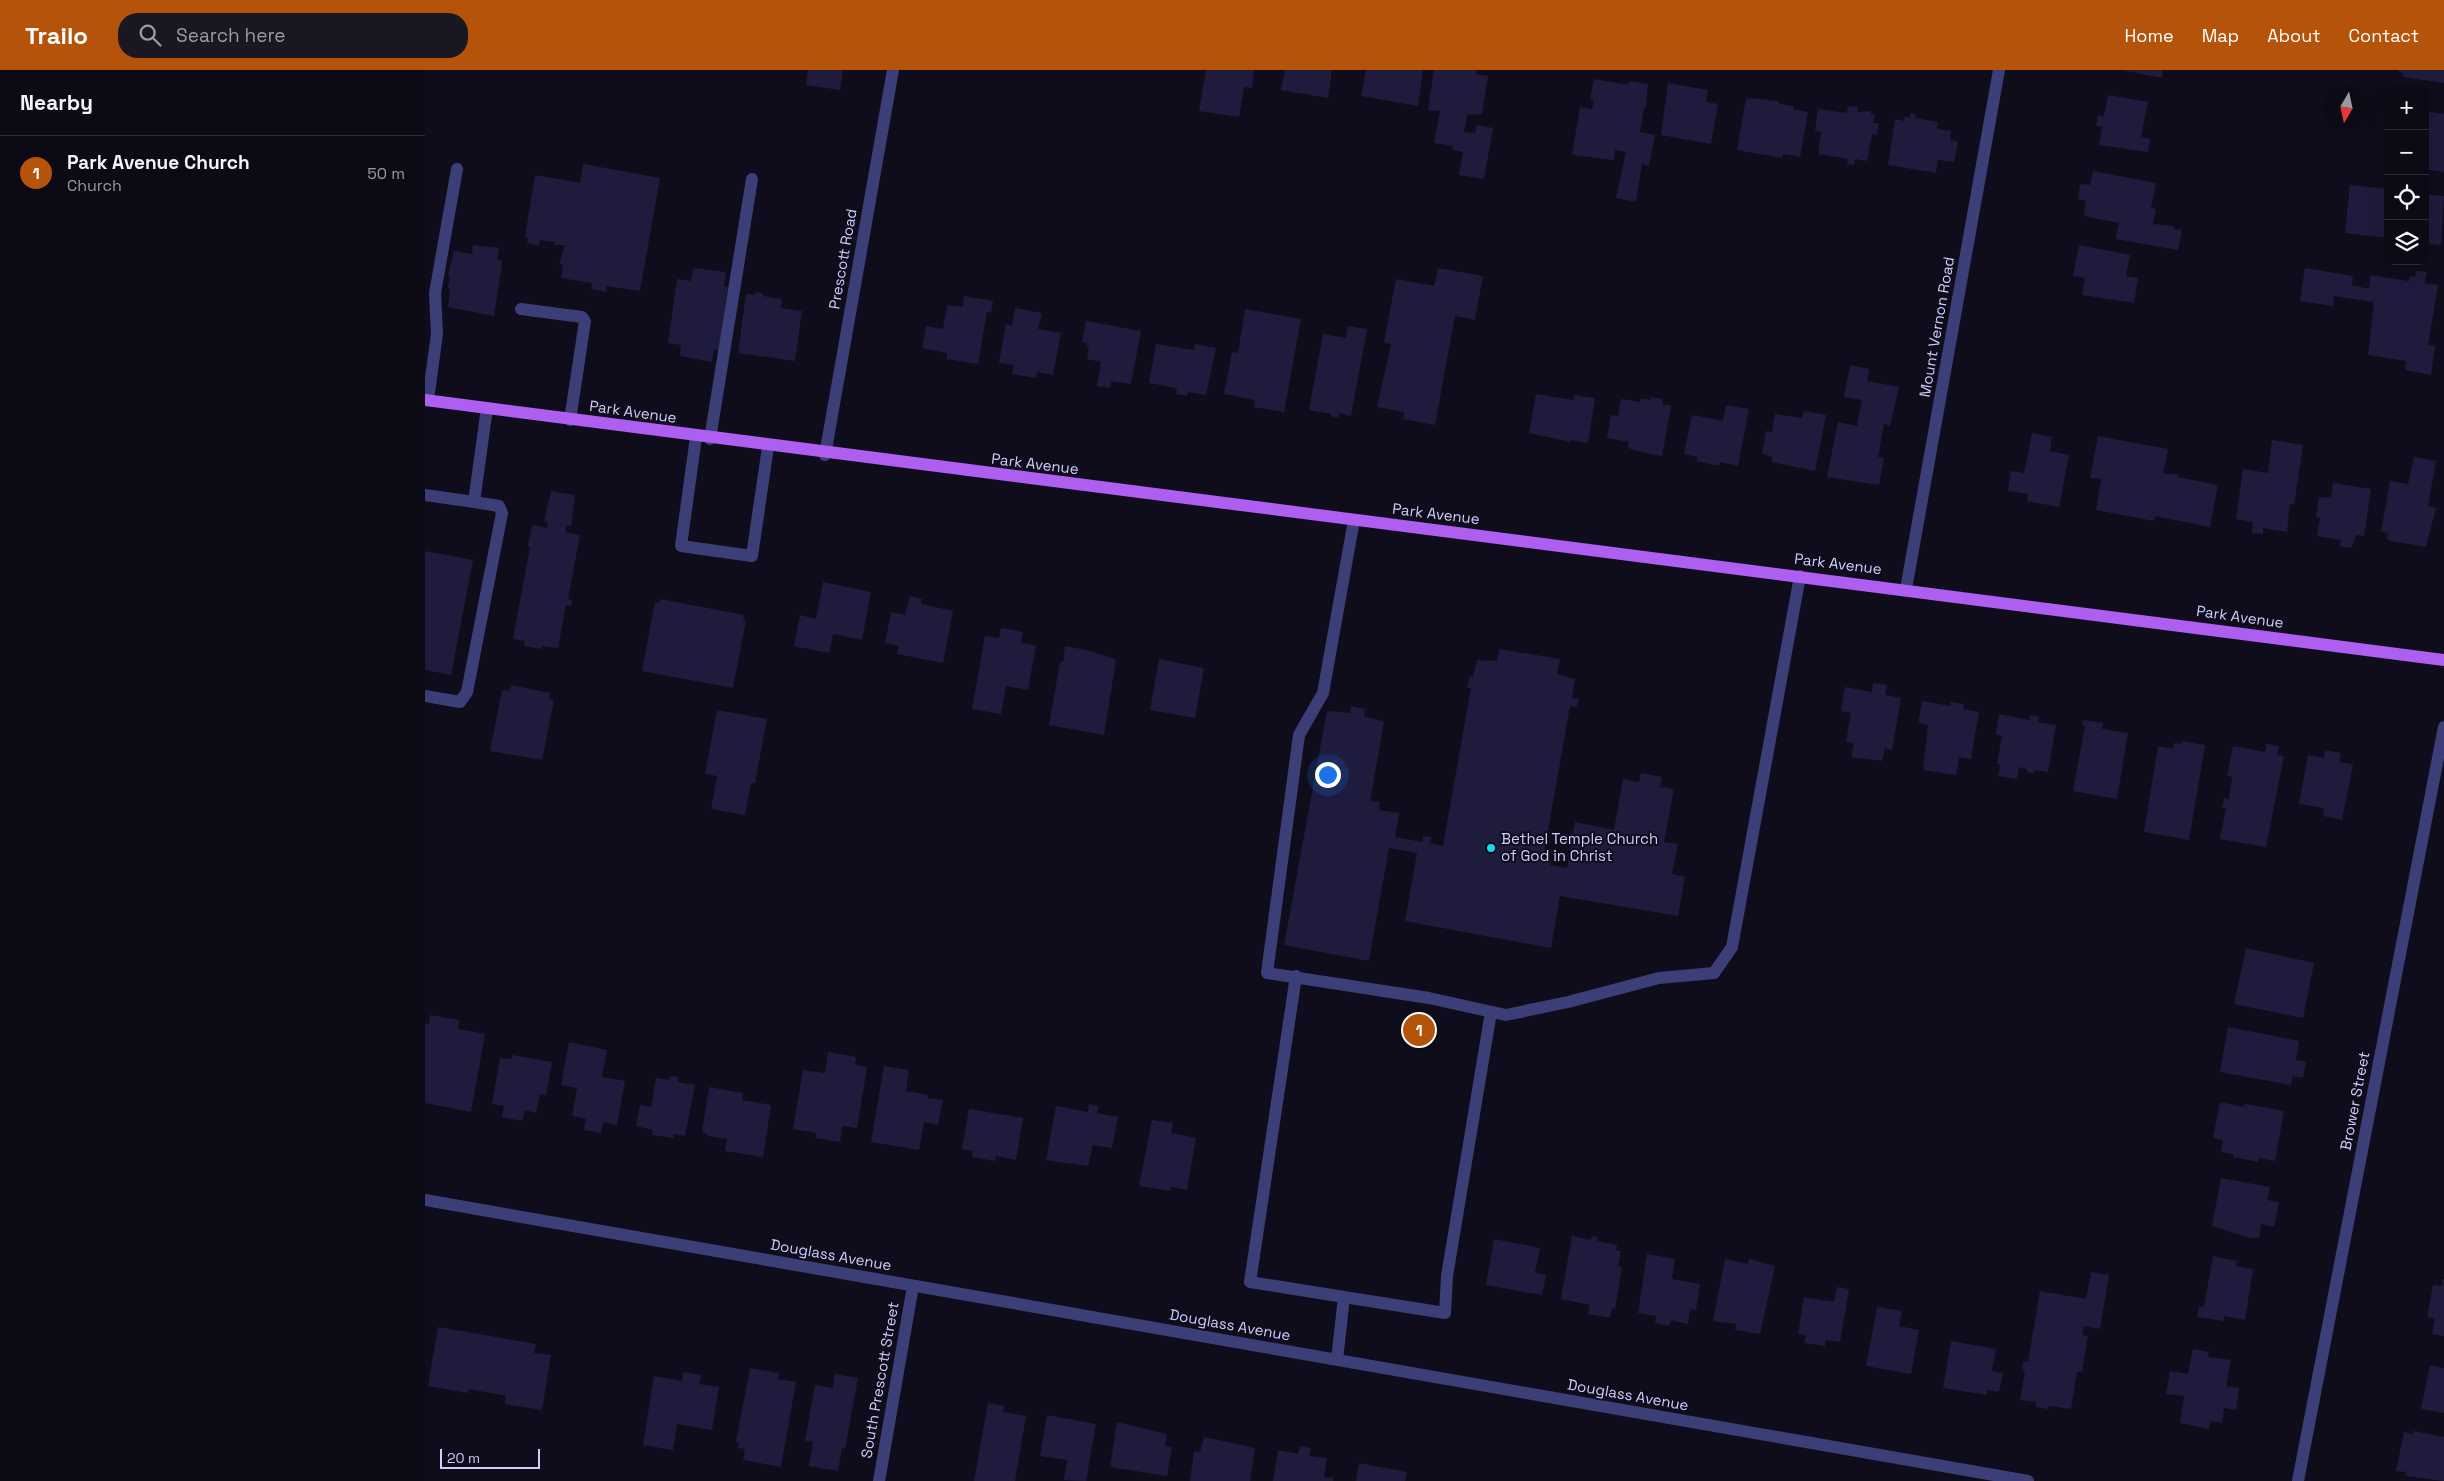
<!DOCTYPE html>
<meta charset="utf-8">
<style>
:root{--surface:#0b0a15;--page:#191822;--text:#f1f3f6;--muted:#9a9aa0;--line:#2b2b34;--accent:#b45309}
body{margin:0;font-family:"Space Grotesk",sans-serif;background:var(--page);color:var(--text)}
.controls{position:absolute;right:15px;top:15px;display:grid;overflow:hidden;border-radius:10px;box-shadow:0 5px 20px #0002}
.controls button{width:45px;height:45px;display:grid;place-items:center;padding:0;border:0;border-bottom:1px solid var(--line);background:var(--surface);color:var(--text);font:25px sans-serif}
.compass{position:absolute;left:1899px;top:15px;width:45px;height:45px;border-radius:50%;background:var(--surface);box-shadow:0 5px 20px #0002;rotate:189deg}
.scale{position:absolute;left:15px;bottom:12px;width:100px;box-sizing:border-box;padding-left:5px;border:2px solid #cfcdfb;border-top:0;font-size:14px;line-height:18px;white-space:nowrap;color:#cfcdfb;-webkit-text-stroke:4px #0f0d1c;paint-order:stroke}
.you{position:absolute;left:902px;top:704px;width:18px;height:18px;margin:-12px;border:4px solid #fff;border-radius:50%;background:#1a73e8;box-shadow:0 0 0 8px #1a73e833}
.badge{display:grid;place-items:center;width:32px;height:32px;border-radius:50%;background:var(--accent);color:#fff;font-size:16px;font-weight:700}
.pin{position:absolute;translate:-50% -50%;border:2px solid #fff;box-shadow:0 1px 5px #0006}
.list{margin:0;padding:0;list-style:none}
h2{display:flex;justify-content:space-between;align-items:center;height:65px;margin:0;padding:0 20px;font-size:21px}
h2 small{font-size:16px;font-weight:400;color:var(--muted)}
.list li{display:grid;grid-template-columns:32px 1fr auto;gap:15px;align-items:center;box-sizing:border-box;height:75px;padding:0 20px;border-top:1px solid var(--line)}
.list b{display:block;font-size:19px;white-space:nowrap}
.list p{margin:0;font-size:16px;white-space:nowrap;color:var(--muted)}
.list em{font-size:16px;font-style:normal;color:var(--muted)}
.icon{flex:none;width:28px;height:28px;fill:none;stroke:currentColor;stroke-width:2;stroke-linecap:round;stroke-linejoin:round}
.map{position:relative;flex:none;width:2019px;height:1411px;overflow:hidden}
header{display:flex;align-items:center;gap:30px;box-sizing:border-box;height:70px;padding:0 25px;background:var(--accent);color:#fff}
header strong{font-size:24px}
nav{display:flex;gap:28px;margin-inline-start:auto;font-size:18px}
.search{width:350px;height:45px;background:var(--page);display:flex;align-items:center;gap:12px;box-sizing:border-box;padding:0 18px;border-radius:20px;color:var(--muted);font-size:19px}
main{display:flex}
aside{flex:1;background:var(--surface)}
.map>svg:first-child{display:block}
</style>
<header>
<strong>Trailo</strong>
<div class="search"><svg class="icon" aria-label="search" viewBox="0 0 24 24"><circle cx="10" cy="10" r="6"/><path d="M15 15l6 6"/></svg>Search here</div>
<nav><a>Home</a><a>Map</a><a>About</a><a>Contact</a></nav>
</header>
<main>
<aside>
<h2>Nearby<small></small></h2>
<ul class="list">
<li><span class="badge">1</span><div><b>Park Avenue Church</b><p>Church</p></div><em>50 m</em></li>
</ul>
</aside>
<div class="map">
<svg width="2019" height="1411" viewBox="0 0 2019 1411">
<rect width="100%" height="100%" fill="#0f0d1c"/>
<path fill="#1f1b3c" d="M383 0H418L415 20 381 15Z
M781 0H829L827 18 819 17 814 47 774 41Z
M860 0H907L903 28 856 20Z
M941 0H998L993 36 936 26Z
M1009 0H1052L1051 4 1063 6 1057 44 1042 45 1039 62 1050 63 1052 55 1068 58 1059 109 1034 105 1038 82 1027 80 1028 76 1009 73 1015 41 1003 40Z
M1697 0H1738L1737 8Z
M1974 0H2019V13L1977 7 1978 3 1974 2Z
M1169 9 1197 14H1204V11L1223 14 1221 37H1219L1215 62 1230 65 1224 96 1217 94 1211 132 1191 128 1201 82 1190 80 1189 90 1147 85 1155 37 1167 39 1169 30H1165Z
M1243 13 1283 20 1281 32 1293 34 1286 74 1236 65Z
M1683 25 1723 32 1716 67 1725 69 1723 82 1674 75 1677 57 1671 56 1673 45 1679 46Z
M1321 28 1354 31V34L1368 36V39L1383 42 1375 87 1358 84 1357 88 1312 80Z
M1423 36 1433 37V42L1446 41V44H1450L1448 53H1454L1452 65 1447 64 1442 91 1430 89 1429 95 1422 94 1423 89 1393 84 1396 62 1390 61 1393 39 1422 43Z
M2000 41 2019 44V102L2000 99Z
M1485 43 1491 44 1490 48 1513 52 1512 59 1526 61 1525 70 1533 72 1529 92 1513 90 1511 103 1463 95 1470 49 1479 51 1480 46 1485 48Z
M158 94 235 108 215 221 182 216 181 222 166 219 167 213 136 208 138 195 134 194 140 175H129L130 172 115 170 114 175 102 173 103 168 100 167 110 105 155 113Z
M1668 101 1731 113 1726 138 1731 139 1728 154 1749 156V159L1757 160 1753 180 1691 169 1694 153 1659 146 1661 131 1653 129 1655 114 1665 115Z
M1925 115 1963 119V168L1920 163Z
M2000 124 2019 126 2016 175 2000 173Z
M48 175 74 178 72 190H76L77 195 69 246 23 237 25 218H23L25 205H23L29 181 47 184Z
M1654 175 1705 185 1701 206 1713 208 1709 233 1657 225 1660 208 1648 206Z
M268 198 301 202 299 216 303 217 294 280 289 279 287 292 255 286 256 275 243 273 252 209 266 211Z
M1013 198 1058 206 1050 250 1030 246 1010 355 978 349 979 342 952 337 966 274 959 272 971 209 1009 216Z
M1880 198 1928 206 1927 215 1944 219 1946 205 1984 211 1985 206 1990 207 1991 201 2002 202 2000 213 2013 215 2003 275 2010 276 2006 305 1980 300 1981 291 1943 285 1949 232 1909 226 1908 236 1875 231Z
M330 222 338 223V226L357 229 356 238 377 241 370 291 313 283 321 224 330 225Z
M539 226 568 231 566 243 562 242 553 294 522 289V283L497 278 501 256 518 259 522 235 538 237Z
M590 238 617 243 613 259 636 263 628 305 612 302 611 308 587 304 589 295 574 293 581 254 587 255Z
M820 239 876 249 859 342 829 337 830 330 799 324 807 282 813 283Z
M661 251 716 261 706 314 686 311 685 318 672 316 676 292 662 289 664 278 662 277V273L657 272Z
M923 256 942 259 926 346 914 343V348L906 346V344L884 340 898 264 921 268Z
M731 274 769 280 770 274 791 278 781 325 763 322 762 326 751 324 752 318 724 313Z
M1425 295 1444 299 1442 311 1474 317 1465 356 1459 354 1453 387 1459 388 1454 415 1402 407 1413 352 1432 356 1437 330 1419 327Z
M1111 324 1148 330 1149 325 1170 328 1163 373 1146 370V372L1104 363Z
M1226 327 1238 329 1237 334 1246 336 1237 386 1216 382 1203 378 1204 372 1182 368 1186 345 1193 346 1196 329 1215 332 1216 328 1225 330Z
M1301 335 1324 339 1313 396 1295 392 1294 396 1272 391 1273 387 1259 384 1267 345 1298 351Z
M1379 341 1401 345 1390 401 1347 392V386L1337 384 1341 361 1347 362 1350 344 1377 348Z
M1607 363 1627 367 1625 381 1644 385 1634 437 1602 431 1603 424 1583 421 1586 401 1599 403Z
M1673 366 1743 379 1738 404H1753L1752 407 1793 415 1785 457 1730 446 1729 451 1671 440 1676 409 1665 408Z
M1847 370 1878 375 1869 435 1865 434 1862 462 1838 458V464L1827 463 1828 452 1811 449 1818 399 1843 403Z
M1989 387 2011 391 2003 436 2011 438 2001 477 1966 471 1962 469 1963 463 1956 462 1965 411 1983 414Z
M1908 413 1946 419 1939 466 1931 465 1926 478 1915 476 1916 470 1892 466 1895 448 1891 447 1894 427 1906 428Z
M126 421 150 425 146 456 142 455 140 462 155 465 143 529 147 530 146 536 141 535 133 578 117 576 116 579 99 576 100 571 88 569 105 477 103 476 107 455 122 458 123 452 119 451Z
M0 481 48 490 26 605 0 600Z
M398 512 446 522 437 570 408 564 404 583 369 576 375 545 391 549Z
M485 526 497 529 496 534 528 541 518 593 472 584 474 576 460 573 466 542 480 545Z
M235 529 319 545 318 550H321L308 618 217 601 230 532 234 533Z
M576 558 598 562 596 573 611 575 603 620 581 616 576 644 547 639 560 566 574 568Z
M640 576 666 581 691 590 679 665 624 655 635 592H638Z
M1074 579 1135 589 1132 604 1150 609 1147 628 1154 629 1152 637 1145 636 1118 789 1126 790 1125 795 1142 798 1150 752 1189 760 1198 709 1214 712 1216 703 1237 707 1235 717 1249 719 1239 772 1253 774 1247 804 1260 807 1253 846 1135 826 1126 878 980 851 992 783 964 778 944 891 859 875 902 641 925 643 926 636 940 639 939 646 959 652 945 731 955 732 954 740 974 743 970 767 997 772 998 766 1006 767 1005 773 1018 776 1046 618H1042L1045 606 1048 607 1052 590 1072 591Z
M734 589 779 598 770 648 725 640Z
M1448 613 1462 615 1460 625 1476 628 1467 680 1460 678 1457 691 1426 687 1429 673 1421 672 1426 643 1416 641 1420 617 1447 622Z
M86 615 125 623 124 629 129 630 117 690 65 681 77 620 85 621Z
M1497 631 1525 636 1526 632 1539 634 1538 639 1554 642 1546 689 1534 687 1531 705 1498 700 1503 655 1493 653Z
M292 640 342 649 330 713H326L320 745 286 739 292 706 280 704Z
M1574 644 1604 650 1605 645 1614 647 1613 652 1631 655 1623 702 1610 700 1609 703 1602 702V699L1594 697 1592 709 1573 706 1575 695 1572 694 1577 666 1571 664Z
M1658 650 1678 653 1677 659 1703 663 1692 729 1648 721 1660 656 1657 655Z
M1757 671 1780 675 1764 770 1719 762 1733 676 1748 679 1749 673 1756 674Z
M1842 674 1854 676 1852 685 1859 686 1841 777 1795 769 1801 738H1797L1799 728 1804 729 1807 707 1802 706 1808 676 1840 682Z
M1900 680 1916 683 1914 692 1928 694 1917 750 1898 746 1899 738 1874 734 1883 685 1899 688Z
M1821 878 1889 893 1878 948 1809 934Z
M5 945 34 950 33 959 60 964 46 1042 0 1033V953L4 954Z
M1803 957 1874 971 1871 990 1881 992 1878 1008 1868 1006 1866 1015 1795 1002Z
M144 972 182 980 177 1007 200 1011 192 1055 178 1052 176 1063 159 1060 161 1049 147 1046 152 1018 136 1015Z
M403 982 431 987 430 995 442 997 432 1058 417 1056 415 1072 390 1068 391 1063 368 1059 378 1000 400 1003Z
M87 985 127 992 121 1025 115 1024 111 1043 100 1040 97 1051 77 1047 79 1036 67 1034 75 988 87 989Z
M459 996 484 1000 481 1021 503 1025V1028L518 1030 513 1055 499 1052 494 1080 446 1072Z
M245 1006 253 1007V1012L270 1015 260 1066 249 1064 248 1068 227 1065 228 1060 211 1056 215 1035 226 1037 231 1008 244 1010Z
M284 1017 318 1023 317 1030 346 1035 338 1087 300 1081 302 1069 282 1066 283 1064 277 1062Z
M1795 1032 1819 1037 1820 1034 1859 1041 1850 1091 1834 1088 1833 1092 1808 1087V1084L1796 1082 1798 1070 1788 1068Z
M664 1034 674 1036 672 1043 693 1047 687 1078 668 1075 663 1096 621 1090 631 1036 663 1042Z
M544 1039 598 1048 591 1090 571 1086 570 1091 547 1087 548 1081 537 1079Z
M727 1050 748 1053 746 1063 771 1068 762 1120 746 1117 745 1121 714 1116Z
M1796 1108 1845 1117 1842 1130 1854 1132 1849 1157 1836 1154 1834 1168H1825L1787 1156Z
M1147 1166 1166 1170 1167 1166 1173 1167 1172 1171 1192 1175 1191 1181H1196L1193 1196 1197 1197 1190 1239 1187 1238 1185 1248 1163 1244 1165 1235 1136 1229Z
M1069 1169 1115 1178 1110 1202 1121 1205 1117 1225 1061 1215Z
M1222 1184 1250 1189 1247 1209 1275 1214 1271 1240 1265 1239 1263 1254 1246 1250 1244 1256 1230 1253 1231 1246 1213 1243Z
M1788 1186 1812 1191 1811 1196 1828 1199 1820 1250 1799 1246V1251L1772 1247 1774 1236 1779 1237Z
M1300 1189 1323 1194 1324 1189 1350 1196 1335 1264 1310 1260 1311 1254 1288 1251Z
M1666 1202 1684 1205 1675 1259 1659 1256 1657 1265 1663 1266 1657 1302H1652L1646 1339 1624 1336 1623 1339 1611 1337V1332L1595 1330 1600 1302 1597 1301 1598 1291 1603 1292 1615 1221 1661 1229Z
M2018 1209H2019V1266L2007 1264 2010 1249 2002 1247 2008 1215 2017 1216Z
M1412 1217 1424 1219 1415 1272 1401 1270 1400 1276 1379 1273 1381 1265 1373 1264 1379 1227 1409 1232Z
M1452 1237 1477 1241 1474 1256 1494 1260 1486 1304 1441 1296Z
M13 1257 111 1274 109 1283 126 1285 117 1340 80 1334 81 1326 44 1319 43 1323 3 1316Z
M1526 1271 1571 1279 1567 1301 1578 1303 1574 1322 1562 1320V1325L1518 1318Z
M1768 1279 1784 1282 1783 1287 1806 1290 1801 1316 1814 1318 1811 1340 1799 1338 1797 1353 1785 1351 1784 1359 1755 1353 1759 1326 1741 1324 1745 1301 1763 1304Z
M2005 1295 2019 1298V1343L1996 1339Z
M325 1298 354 1303 353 1309 371 1312 356 1397 318 1390 320 1379 313 1378 314 1373 311 1372Z
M258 1302 276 1305 274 1314 294 1317 287 1360 252 1354 248 1380 218 1375 229 1306 257 1311Z
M410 1304 433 1308 420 1379 417 1378 413 1401 384 1396 388 1372 380 1371 390 1315 408 1318Z
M563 1333 579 1336 578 1342 601 1346 590 1411H549Z
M622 1345 671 1354 661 1411 639 1410 642 1390 615 1386Z
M692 1352 742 1364 740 1376 747 1377 742 1406 685 1397Z
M1988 1361 2019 1367V1411L1980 1406 1981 1402 1971 1401 1979 1362 1988 1364Z
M779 1367 830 1378 825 1411H765L769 1381 775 1382Z
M875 1376 886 1378 884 1386 902 1388 899 1407 909 1408 908 1411H848L853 1380 873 1384Z
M934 1393 982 1402 980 1411H931Z"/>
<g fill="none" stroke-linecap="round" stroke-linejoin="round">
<path stroke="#3c3f77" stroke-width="12" d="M96 239 157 247 160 251 145 350
M3 330 12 264 10 223 32 99
M271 367 256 476 327 486 343 377
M285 369 327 109
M400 385 468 0
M0 425 49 432
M929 450 898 623 874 665 842 903 1004 928 1081 945 1143 932 1234 908 1289 903 1307 877 1375 506
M1481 519 1574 0
M0 626 35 632 42 622 77 443 74 436 49 432 62 338
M871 906 825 1212 919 1227
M0 1130 1603 1411
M912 1290 919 1227 1020 1243 1022 1206 1066 942
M454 1411 488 1216
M1873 1411 2019 657"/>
<path stroke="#ae5ef0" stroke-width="12" d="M0 330C672 422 1346 501 2019 590"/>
</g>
<circle fill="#14dce0" stroke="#0f0d1c" stroke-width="2" cx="1066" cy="778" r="5"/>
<g text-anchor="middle" stroke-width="4" stroke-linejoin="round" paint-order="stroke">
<g font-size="15" fill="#cfcdfb" stroke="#0f0d1c">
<text transform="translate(418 189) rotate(-80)" y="5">Prescott Road</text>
<text transform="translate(1512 257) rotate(-80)" y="5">Mount Vernon Road</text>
<text transform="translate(208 342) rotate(8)" y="5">Park Avenue</text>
<text transform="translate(610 394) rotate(7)" y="5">Park Avenue</text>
<text transform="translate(1011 444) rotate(7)" y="5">Park Avenue</text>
<text transform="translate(1413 494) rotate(7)" y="5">Park Avenue</text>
<text transform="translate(1815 547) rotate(8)" y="5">Park Avenue</text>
<text transform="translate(1930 1031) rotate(-79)" y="5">Brower Street</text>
<text transform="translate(406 1185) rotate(10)" y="5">Douglass Avenue</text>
<text transform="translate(805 1255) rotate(10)" y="5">Douglass Avenue</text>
<text transform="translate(455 1310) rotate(-80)" y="5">South Prescott Street</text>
<text transform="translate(1203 1325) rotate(10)" y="5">Douglass Avenue</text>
</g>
<g font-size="15" fill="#cfcdfb" stroke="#0f0d1c" text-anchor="start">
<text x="1076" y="774">Bethel Temple Church<tspan x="1076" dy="17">of God in Christ</tspan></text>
</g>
</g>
</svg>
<div class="controls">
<button>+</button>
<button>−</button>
<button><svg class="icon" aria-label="locate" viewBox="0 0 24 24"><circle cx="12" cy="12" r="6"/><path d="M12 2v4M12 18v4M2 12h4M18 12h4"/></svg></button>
<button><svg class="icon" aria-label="layers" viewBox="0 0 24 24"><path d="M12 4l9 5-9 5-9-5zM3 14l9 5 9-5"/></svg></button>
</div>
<svg class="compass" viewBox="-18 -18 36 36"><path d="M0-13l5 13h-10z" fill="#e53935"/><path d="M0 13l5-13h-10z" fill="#9a9aa0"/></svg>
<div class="scale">20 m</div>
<div class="you"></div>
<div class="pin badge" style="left:994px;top:960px">1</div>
</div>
</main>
